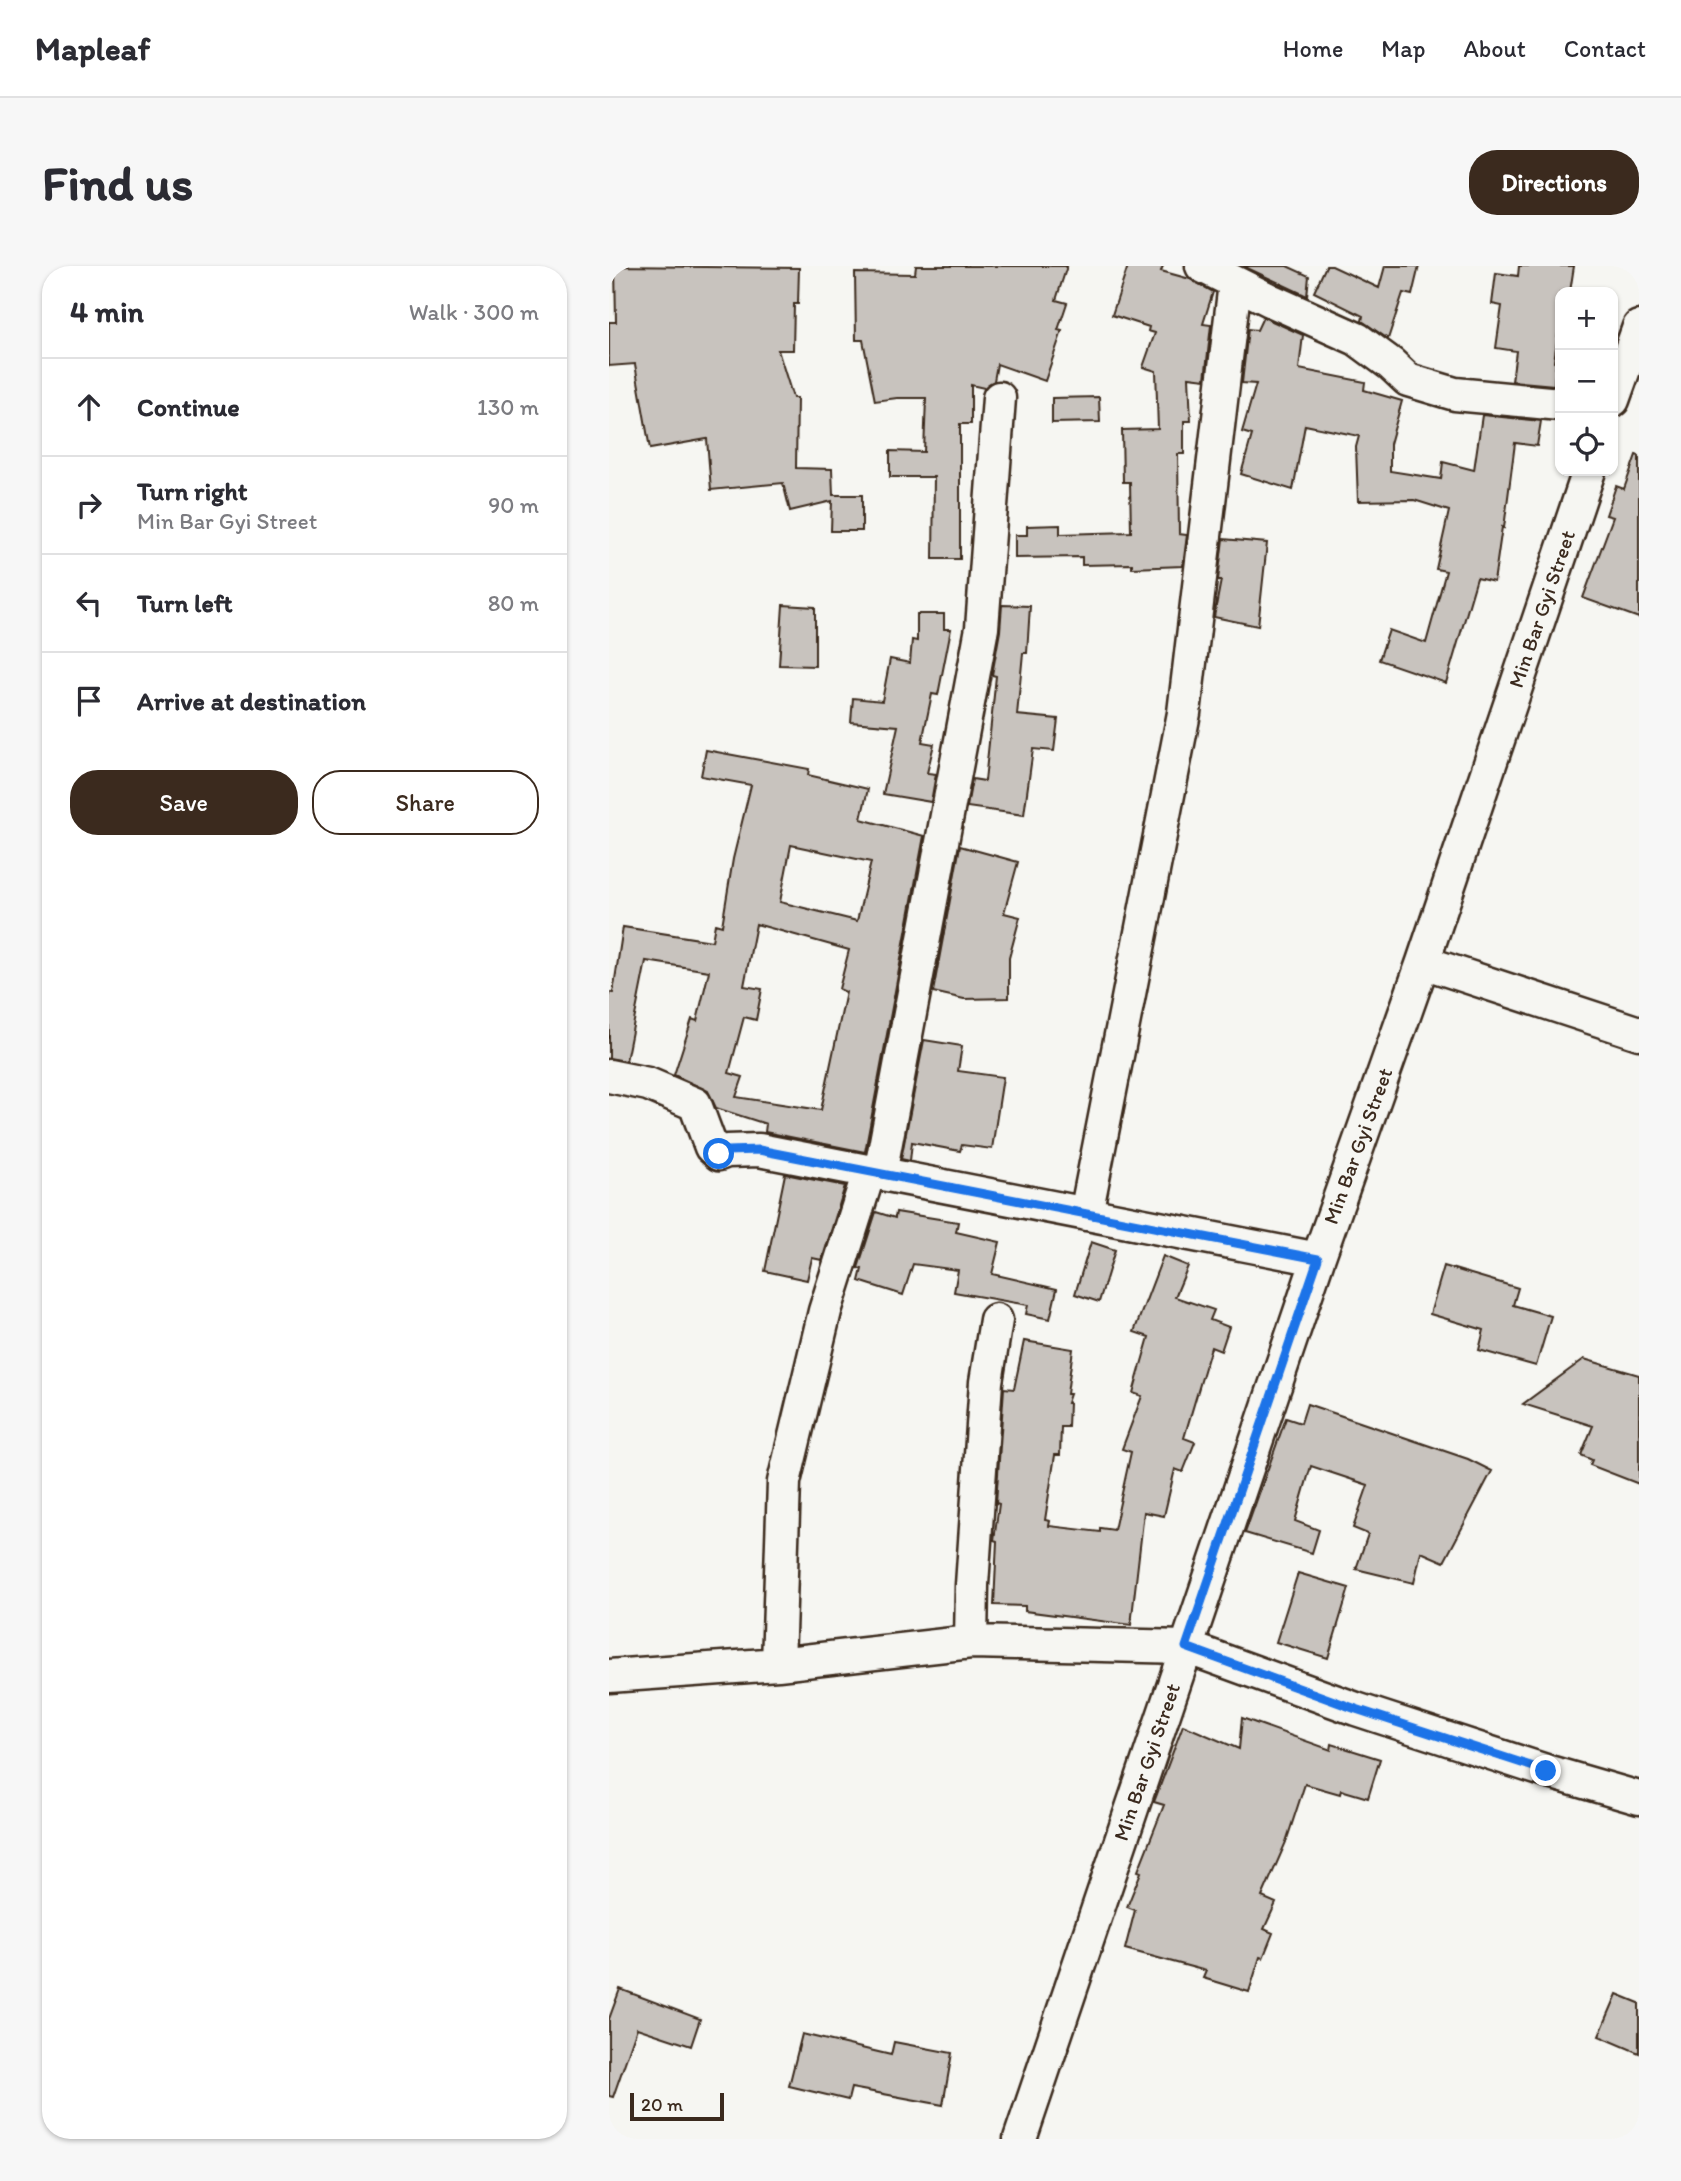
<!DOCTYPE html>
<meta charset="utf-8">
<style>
:root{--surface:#fff;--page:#f7f7f7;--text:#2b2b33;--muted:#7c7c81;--line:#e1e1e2;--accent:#3b2a1e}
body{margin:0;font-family:Itim,sans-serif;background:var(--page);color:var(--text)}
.controls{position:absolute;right:21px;top:21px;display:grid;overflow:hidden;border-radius:14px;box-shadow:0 2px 5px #0004}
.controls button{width:63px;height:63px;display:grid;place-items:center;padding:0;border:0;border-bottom:2px solid var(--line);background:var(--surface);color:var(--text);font:35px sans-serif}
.scale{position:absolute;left:21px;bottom:18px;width:94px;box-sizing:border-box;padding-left:7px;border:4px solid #3b2a1e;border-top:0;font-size:19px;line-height:24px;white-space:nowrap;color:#3b2a1e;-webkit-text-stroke:5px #f6f6f2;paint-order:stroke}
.stop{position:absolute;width:21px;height:21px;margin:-16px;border:5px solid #1a73e8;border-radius:50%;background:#fff}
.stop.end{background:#1a73e8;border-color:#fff;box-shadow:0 2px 7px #0008}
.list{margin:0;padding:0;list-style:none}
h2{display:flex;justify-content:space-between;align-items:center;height:91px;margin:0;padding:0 28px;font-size:30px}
h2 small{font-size:23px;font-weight:400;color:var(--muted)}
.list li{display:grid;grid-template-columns:46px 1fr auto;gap:21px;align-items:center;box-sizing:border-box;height:98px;padding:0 28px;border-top:2px solid var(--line)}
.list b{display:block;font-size:26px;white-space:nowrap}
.list p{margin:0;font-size:23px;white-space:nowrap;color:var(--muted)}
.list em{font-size:23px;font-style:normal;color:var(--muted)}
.actions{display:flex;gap:14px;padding:21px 28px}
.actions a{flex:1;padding:16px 0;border:2px solid var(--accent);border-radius:28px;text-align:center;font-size:24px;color:var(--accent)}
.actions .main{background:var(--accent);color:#fff}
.icon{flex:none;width:38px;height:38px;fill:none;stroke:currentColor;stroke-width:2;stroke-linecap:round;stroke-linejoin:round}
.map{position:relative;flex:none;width:1030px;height:1873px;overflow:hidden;border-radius:28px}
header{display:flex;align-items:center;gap:42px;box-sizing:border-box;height:98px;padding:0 35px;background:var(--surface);border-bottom:2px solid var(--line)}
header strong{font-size:33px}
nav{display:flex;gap:38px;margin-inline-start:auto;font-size:24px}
.intro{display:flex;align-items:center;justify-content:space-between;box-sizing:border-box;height:168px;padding:0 42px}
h1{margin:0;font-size:49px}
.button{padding:18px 32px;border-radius:28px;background:var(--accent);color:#fff;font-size:24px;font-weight:700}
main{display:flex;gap:42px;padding:0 42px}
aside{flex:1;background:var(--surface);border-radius:28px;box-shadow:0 2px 5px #0004}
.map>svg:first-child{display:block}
</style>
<header>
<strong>Mapleaf</strong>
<nav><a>Home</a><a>Map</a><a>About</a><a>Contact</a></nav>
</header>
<div class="intro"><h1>Find us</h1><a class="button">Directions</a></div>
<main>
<aside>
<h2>4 min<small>Walk · 300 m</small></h2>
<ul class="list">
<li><svg class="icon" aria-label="ahead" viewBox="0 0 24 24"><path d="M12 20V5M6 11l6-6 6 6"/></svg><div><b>Continue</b></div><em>130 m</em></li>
<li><svg class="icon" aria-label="right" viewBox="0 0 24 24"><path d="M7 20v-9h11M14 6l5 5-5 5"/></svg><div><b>Turn right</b><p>Min Bar Gyi Street</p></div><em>90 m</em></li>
<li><svg class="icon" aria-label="left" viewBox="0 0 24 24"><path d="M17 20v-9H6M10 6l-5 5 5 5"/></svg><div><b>Turn left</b></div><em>80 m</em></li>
<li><svg class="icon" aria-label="arrive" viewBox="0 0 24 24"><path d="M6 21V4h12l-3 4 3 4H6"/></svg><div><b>Arrive at destination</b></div></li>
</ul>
<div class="actions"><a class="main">Save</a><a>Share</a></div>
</aside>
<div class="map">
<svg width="1030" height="1873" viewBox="0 0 1030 1873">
<rect width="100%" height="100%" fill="#f6f6f2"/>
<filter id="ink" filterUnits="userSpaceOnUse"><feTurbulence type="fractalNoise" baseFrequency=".0143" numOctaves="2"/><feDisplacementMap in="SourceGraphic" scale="14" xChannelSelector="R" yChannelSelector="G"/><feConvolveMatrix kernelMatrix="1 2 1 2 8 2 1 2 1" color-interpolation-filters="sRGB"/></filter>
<g filter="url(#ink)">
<path fill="#c8c3be" stroke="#3b2a1e" stroke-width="2" fill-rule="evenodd" d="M6 0 190 2 189 38H185L184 84H169L184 132H188L187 202 223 203 224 229H253V265H222L223 235 181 245 174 217 102 224 98 173 41 183 26 98 0 100V56H7Z
M307 0H458L447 34 458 37 449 64 453 65 436 115 388 98 385 115 375 122 362 119V158H351V293H324L325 211H281V185L315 186 317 132H288L266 135 254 74H247L246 7 306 8Z
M519 0H554L552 5 581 13 604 26 594 58 602 59 596 113 580 111 582 155H575V188H569L570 268 578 269 574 300 523 302V298L473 299V291L406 292V269H418V260L451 259V268L522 266 521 216H514L513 164 549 163 547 105 534 101 546 67 539 65 540 61 503 49Z
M634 0H678L700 10 698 30Z
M717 0H723L770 22 776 0H810L803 29 794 27 779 73 753 55 754 50 705 26Z
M910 0H965L961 26H951V53L945 96 947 97 945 119 903 115 907 85 887 82 893 40 883 38 887 7 909 10Z
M654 51 694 69 690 103 756 116 755 124 793 135 781 178V205L832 213 834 196 865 204 873 149 932 155 928 180 906 177 895 262 893 261 885 316 868 312 837 417 770 394 780 364 817 377 837 305 827 303 840 245 805 234 749 235 747 181 750 170 696 159 684 224 632 208 643 169 633 166 647 118 633 117 639 63 648 64Z
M490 131 491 156 443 157V132Z
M1027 189 1030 190V352L974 332 1004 251 997 249 1007 220 1015 223Z
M614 273 658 277 649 360 605 351 612 314H609Z
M174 339 206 341V400L170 399Z
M393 339 421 340 418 387H414L408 449 449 453 445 485 424 483 415 549 358 541 363 513 376 515 387 410 383 409 391 365Z
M308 348H335V363H342L329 429 323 428 313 476 325 478 318 507 327 508 322 536 274 528 289 460 242 456 244 432 273 435 281 393 301 397 303 374 308 375Z
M97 484 200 503 199 509 259 523 252 553 315 570 256 886 156 866 157 858 107 842 99 825 65 809 83 753 88 755 100 705 37 695 17 795 0 792V726L4 727 14 661 103 675 106 658 113 660 124 593 142 519 92 510ZM182 579 262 596 248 655 171 636ZM147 658 240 684 230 723 237 726 212 844 127 831 134 811 120 807 135 751 147 754 153 723 135 720Z
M351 580 409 596 395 647 411 651 400 692V732L355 733 324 726Z
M315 774 353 780 349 805 394 811 383 883 353 879 351 885 303 876 301 895 292 893Z
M176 908 236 920 213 994 203 992 198 1014 156 1005Z
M267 946 286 952 287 946 349 956 347 966 391 976 383 1008 448 1023 441 1053 417 1048 419 1039 345 1026 349 1004 304 998 294 1029 250 1015 253 1003 249 1002Z
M482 976 506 984 490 1036 466 1028Z
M554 990 579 1000 566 1031 605 1044 601 1054 620 1061 612 1085 602 1081 575 1172 586 1176 574 1206 566 1203 555 1250 535 1246 522 1359 416 1345V1340L385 1339 388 1275 385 1274 390 1238 387 1237 395 1122 405 1123 415 1075 464 1083 458 1128H461L458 1137H460L459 1161H452L451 1189H446L436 1254 441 1255 440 1260 491 1266V1262L505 1264 522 1186 513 1183 533 1130 524 1127 540 1071 525 1066Z
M835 1000 909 1022 904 1039 942 1050 927 1100 870 1084 875 1064 821 1048Z
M975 1093 1030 1109V1218L981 1199 983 1194 972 1189 984 1160 914 1138Z
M698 1138 859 1193 883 1205 835 1296 812 1286 805 1317 747 1303 759 1268 744 1262 759 1219 702 1200 686 1255 710 1264 703 1287 636 1267 677 1152 692 1157Z
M689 1307 740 1322 719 1392 667 1376Z
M633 1452 722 1484 723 1478 771 1493 759 1532 732 1524 731 1528 696 1518 677 1576 653 1631 667 1637 655 1663 664 1667 654 1692 651 1691 640 1726 594 1712 597 1705 516 1683 526 1644 518 1641 532 1606 529 1605 555 1539 545 1536 574 1459 630 1483Z
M11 1723 91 1753 82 1780 28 1762 4 1831 0 1830V1753Z
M1008 1728 1030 1737V1787L990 1770Z
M193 1768 282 1789 285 1776 343 1787 334 1839 242 1822 239 1834 180 1820Z"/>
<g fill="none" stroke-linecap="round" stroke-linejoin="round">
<defs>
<path id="minor" d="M593 0 661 34 748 73 782 98 799 114 846 128 951 138
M1004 134 1030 61
M814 696 1030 767
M0 810 39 818 86 838 102 881 110 888 118 885 150 884 709 993
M271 908 373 362 390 132
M477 948 575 447 626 17
M362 1376 363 1319 377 1116 387 1054
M169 1398 175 1216 216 1045 260 906
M0 1410 169 1398 362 1376 577 1381 747 1443 937 1505 1030 1532
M411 1873 709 993 814 696 980 205"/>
</defs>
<use href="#minor" stroke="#3b2a1e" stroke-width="37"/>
<use href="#minor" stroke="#f6f6f2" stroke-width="32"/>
</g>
</g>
<g fill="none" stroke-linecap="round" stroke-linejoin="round" filter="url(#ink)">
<path stroke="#1a73e8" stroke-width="9" d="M110 888 118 885 150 884 709 993 577 1381 747 1443 937 1505"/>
</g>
<g text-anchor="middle" stroke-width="5" stroke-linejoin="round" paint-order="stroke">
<g font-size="21" fill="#3b2a1e" stroke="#f6f6f2">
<text transform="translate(933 343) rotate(-71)" y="7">Min Bar Gyi Street</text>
<text transform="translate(749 880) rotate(-70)" y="7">Min Bar Gyi Street</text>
<text transform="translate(538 1496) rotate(-71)" y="7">Min Bar Gyi Street</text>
</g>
</g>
</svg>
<div class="controls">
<button>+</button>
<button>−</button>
<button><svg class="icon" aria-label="locate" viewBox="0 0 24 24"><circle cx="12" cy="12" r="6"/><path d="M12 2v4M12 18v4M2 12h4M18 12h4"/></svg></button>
</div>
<div class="scale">20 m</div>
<div class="stop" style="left:110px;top:888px"></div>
<div class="stop end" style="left:937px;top:1505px"></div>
</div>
</main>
